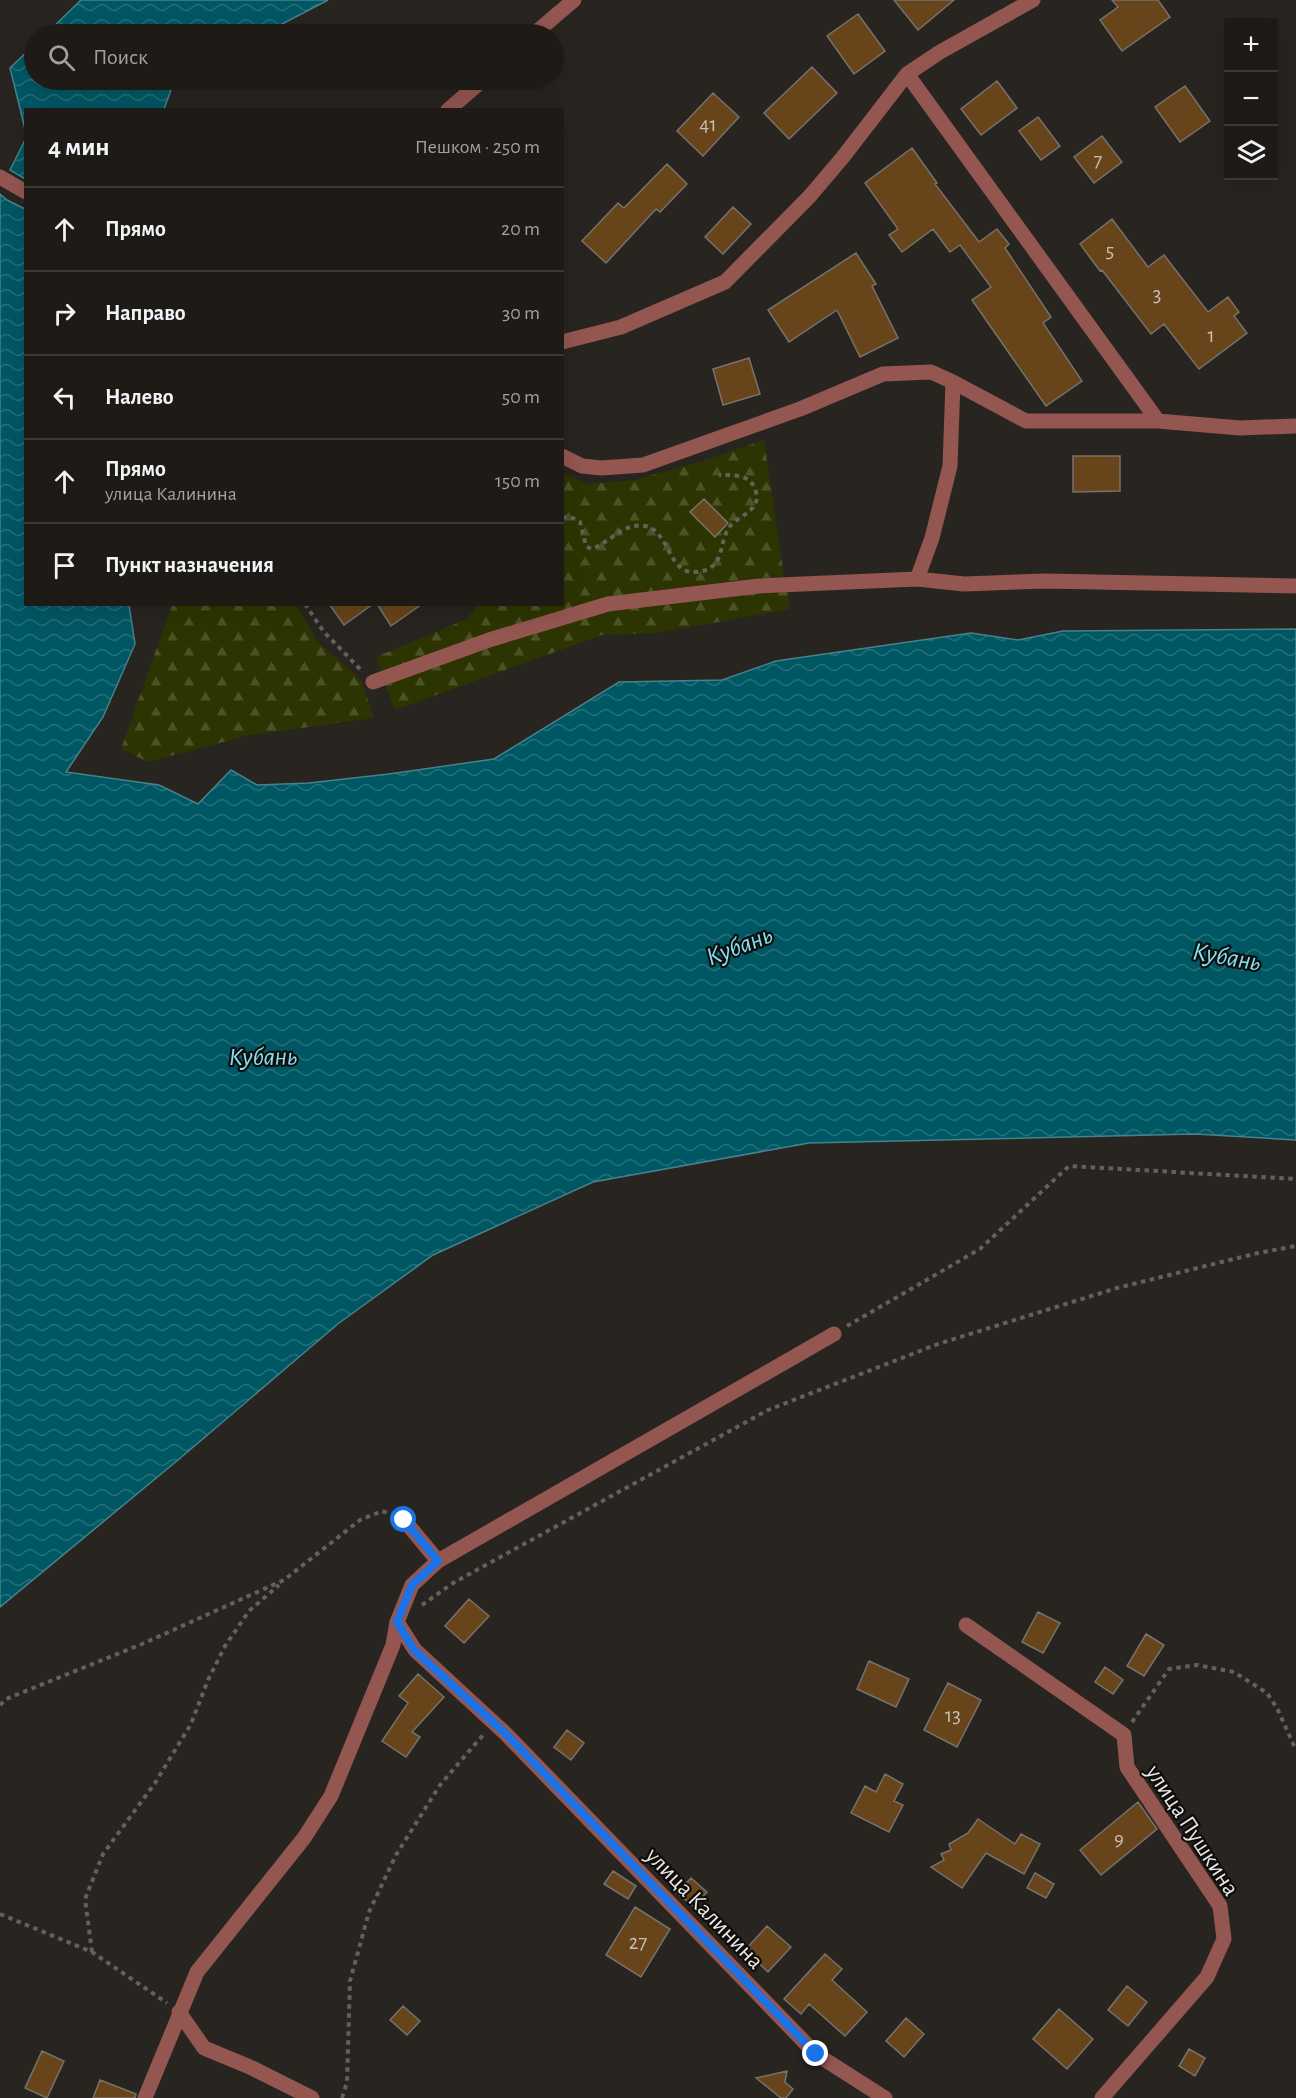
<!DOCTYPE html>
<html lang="ru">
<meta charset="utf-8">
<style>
:root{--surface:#1e1b17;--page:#2b2824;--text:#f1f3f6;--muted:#a1a1a1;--line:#3c3936}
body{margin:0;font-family:"Alegreya Sans",sans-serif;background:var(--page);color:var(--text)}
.controls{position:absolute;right:18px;top:18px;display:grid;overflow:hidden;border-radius:0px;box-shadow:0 6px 24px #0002}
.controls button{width:54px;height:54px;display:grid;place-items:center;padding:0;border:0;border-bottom:2px solid var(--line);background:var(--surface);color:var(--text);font:30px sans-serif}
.stop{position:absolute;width:18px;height:18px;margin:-14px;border:4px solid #1a73e8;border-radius:50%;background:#fff}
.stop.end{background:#1a73e8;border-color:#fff;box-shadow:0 2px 6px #0008}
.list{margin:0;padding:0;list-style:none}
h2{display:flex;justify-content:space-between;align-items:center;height:78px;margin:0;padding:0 24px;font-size:26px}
h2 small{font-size:20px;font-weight:400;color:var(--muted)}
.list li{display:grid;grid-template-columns:39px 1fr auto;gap:18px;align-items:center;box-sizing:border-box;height:84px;padding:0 24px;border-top:2px solid var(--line)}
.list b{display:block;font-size:22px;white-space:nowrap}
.list p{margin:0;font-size:20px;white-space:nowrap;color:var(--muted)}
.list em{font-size:20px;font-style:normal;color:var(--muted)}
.icon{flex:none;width:33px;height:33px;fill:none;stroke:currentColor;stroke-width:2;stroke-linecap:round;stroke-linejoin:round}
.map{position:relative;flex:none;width:1296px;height:2098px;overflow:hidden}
.search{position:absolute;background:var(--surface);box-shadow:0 6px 24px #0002;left:24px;top:24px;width:540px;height:66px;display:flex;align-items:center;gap:15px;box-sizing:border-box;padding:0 21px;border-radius:33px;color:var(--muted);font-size:22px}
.panel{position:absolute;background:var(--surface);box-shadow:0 6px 24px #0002;left:24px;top:108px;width:540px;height:498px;border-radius:0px}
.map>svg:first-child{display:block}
</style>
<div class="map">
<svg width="1296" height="2098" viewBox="0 0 1296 2098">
<defs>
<pattern id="forest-firs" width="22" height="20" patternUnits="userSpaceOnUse" patternTransform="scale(1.5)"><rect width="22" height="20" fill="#2c3501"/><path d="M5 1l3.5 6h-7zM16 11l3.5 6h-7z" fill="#4b5226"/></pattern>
<pattern id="water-waves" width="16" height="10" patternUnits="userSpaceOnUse" patternTransform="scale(1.5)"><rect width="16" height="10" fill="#005764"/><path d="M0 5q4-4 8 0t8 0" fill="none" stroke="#256f7a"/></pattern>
</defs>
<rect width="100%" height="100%" fill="#28241f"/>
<path fill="url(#forest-firs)" d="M764 440 784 577 756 578 607 597 382 673 376 657 467 619 478 605 562 604 563 476 567 475 588 484 635 480 703 461Z
M788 591 790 609 656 633 602 635 395 710 385 684 611 606Z
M172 605H296L319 643 361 680 374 718 250 735 148 762 121 749Z"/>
<path fill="url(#water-waves)" stroke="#46828b" stroke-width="1.5" d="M81 0H328L263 34H46Z
M34 45V80H178L174 82 164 109 26 110 25 129 10 68Z
M25 140V179L10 170Z
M0 194 7 200 25 209 26 604 129 605 135 644 103 717 66 772 159 785 198 804 231 770 257 785 309 783 389 774 494 759 619 682 722 680 776 661 971 633 1018 640 1063 631 1296 629V1140L1195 1134 809 1143 593 1182 433 1255 339 1323 178 1460 0 1607Z"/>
<path fill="#67441a" stroke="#77726d" stroke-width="1.5" d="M894 0H954L918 30Z
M1112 0H1158L1170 17 1122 51 1100 20 1118 7Z
M858 14 885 51 854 74 827 36Z
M812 67 837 93 789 139 764 113Z
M997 81 1017 108 981 135 961 109Z
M1185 86 1210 121 1180 142 1155 107Z
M713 93 739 117 703 156 677 131Z
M1038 117 1060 146 1041 160 1019 131Z
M1102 136 1122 162 1094 183 1074 157Z
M912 148 937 183 935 184 979 242 997 229 1009 244 1005 248 1051 317 1043 323 1082 381 1046 406 972 300 991 287 960 245 950 252 933 229 902 252 889 235 898 229 865 183Z
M667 164 687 184 660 212 656 209 606 263 582 241 618 203 624 208Z
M733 207 751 224 723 254 705 237Z
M1112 219 1148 267 1164 255 1208 312 1228 297 1239 312 1234 316 1247 333 1199 369 1164 324 1151 334 1102 270 1100 271 1080 244Z
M856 253 876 284 872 286 898 338 860 357 837 310 789 342 768 310Z
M749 358 760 394 723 405 713 369Z
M1073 456H1120V491L1073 492Z
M704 499 728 523 715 537 690 512Z
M329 604H373L344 625Z
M377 604H422L391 626Z
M469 1599 489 1616 464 1643 445 1626Z
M1038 1612 1060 1623 1043 1653 1022 1642Z
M1146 1634 1164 1645 1144 1676 1127 1666Z
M869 1661 909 1679 896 1707 857 1689Z
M1105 1667 1123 1680 1113 1694 1095 1682Z
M418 1674 444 1697 412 1732 420 1737 406 1757 382 1741 408 1703 399 1696Z
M948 1683 981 1700 957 1747 924 1730Z
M567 1730 584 1743 571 1760 554 1747Z
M885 1774 903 1784 894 1801 903 1805 889 1832 851 1813 865 1786 876 1792Z
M1138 1802 1157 1829 1101 1875 1080 1850Z
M978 1819 1015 1844 1021 1834 1040 1844 1024 1874 986 1853 962 1888 931 1867 944 1860 941 1854 951 1850 949 1844 968 1833Z
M613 1871 636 1886 628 1899 604 1884Z
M1035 1873 1054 1884 1046 1898 1027 1888Z
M691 1878 707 1892 694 1907 677 1893Z
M635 1907 670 1929 641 1977 606 1955Z
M767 1926 791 1947 768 1972 745 1950Z
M825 1954 842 1969 832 1980 867 2012 845 2036 809 2004 801 2014 784 1999Z
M1127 1986 1147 2002 1128 2026 1108 2010Z
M403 2006 420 2021 407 2035 390 2020Z
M1059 2009 1093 2039 1067 2069 1033 2039Z
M906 2018 924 2034 904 2057 886 2041Z
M1189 2049 1205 2058 1195 2076 1179 2066Z
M42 2051 64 2061 47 2098 25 2088Z
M787 2071 785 2082 793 2089 786 2098H781L756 2078Z
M100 2080 136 2094 135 2098H93Z"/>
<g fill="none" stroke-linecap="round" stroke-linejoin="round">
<path stroke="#64605c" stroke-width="4" stroke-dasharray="4.5 4.5" stroke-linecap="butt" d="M562 517 573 518 580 522 586 546 591 549C610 543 623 522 645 526 670 531 668 575 696 572 730 569 715 538 734 522 745 514 760 508 756 492 752 474 733 475 719 475
M305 604 324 632 362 671
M847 1326 980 1249 1069 1166 1296 1179
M422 1605 453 1583 768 1410 938 1344 1117 1288 1258 1253 1296 1246
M0 1705 6 1699 142 1644 284 1580 360 1520 382 1511 390 1514
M1132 1722 1169 1669 1197 1665 1234 1672 1267 1693 1277 1708 1296 1750
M0 1914 92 1952 167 2003
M92 1952 85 1899 103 1854 155 1783 191 1724 208 1680 225 1646 249 1611 279 1585
M342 2098 347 2082 350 1981 369 1912 396 1855 440 1785 483 1735"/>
<path stroke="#945651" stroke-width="15" d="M534 34 574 0
M907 74 1158 421
M448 110 483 80
M0 177 26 192
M562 342 621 327 725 282 809 197 843 157 907 74 940 52 1033 0
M562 456 582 466 601 468 643 465 800 409 883 374 931 372 953 382 1026 421H1158L1240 428 1296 426
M917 579 932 538 950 466 953 382
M373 682 489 640 608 604 759 586 917 579 964 584 1046 581 1296 586
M404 1520 438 1561 412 1585 397 1622 415 1650 506 1734 816 2054 885 2098
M438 1561 834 1334
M966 1625 1124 1735 1127 1767 1220 1906 1224 1939 1207 1977 1102 2098
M179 2012 204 2048 250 2067 312 2098
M145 2098 197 1972 304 1838 331 1796 393 1645 397 1622"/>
</g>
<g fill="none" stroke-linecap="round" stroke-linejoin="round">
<path stroke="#1a73e8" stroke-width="8" d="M404 1520 438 1561 412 1585 397 1622 414 1650 506 1734 816 2054"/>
</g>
<g text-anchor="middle" stroke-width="4.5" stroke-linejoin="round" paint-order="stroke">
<g font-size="21" fill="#c9beb2">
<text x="708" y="131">41</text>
<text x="1098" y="167">7</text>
<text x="1110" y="257">5</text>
<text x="1157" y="301">3</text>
<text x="1211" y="342">1</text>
<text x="953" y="1722">13</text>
<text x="1119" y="1845">9</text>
<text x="638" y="1949">27</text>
</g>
<g font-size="24" fill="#eae7e5" stroke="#0f0d0b">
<text transform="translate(1193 1830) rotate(57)" y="8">улица Пушкина</text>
<text transform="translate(705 1908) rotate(46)" y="8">улица Калинина</text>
</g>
<g font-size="26" font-style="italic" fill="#85e1f4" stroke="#0f0d0b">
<text transform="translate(739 945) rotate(-21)" y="9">Кубань</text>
<text transform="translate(1227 956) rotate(10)" y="9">Кубань</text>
<text x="263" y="1065">Кубань</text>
</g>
</g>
</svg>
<div class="controls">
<button>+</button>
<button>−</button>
<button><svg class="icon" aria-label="layers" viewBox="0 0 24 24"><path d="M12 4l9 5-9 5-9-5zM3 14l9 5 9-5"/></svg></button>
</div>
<div class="stop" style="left:404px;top:1520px"></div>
<div class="stop end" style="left:816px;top:2054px"></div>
<div class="search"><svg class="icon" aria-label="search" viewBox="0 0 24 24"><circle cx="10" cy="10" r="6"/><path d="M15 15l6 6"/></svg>Поиск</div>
<section class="panel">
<h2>4 мин<small>Пешком · 250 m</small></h2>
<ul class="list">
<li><svg class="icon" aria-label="ahead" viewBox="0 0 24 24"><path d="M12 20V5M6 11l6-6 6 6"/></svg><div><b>Прямо</b></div><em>20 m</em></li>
<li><svg class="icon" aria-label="right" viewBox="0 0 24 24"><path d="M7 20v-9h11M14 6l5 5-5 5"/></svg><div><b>Направо</b></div><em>30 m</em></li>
<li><svg class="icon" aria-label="left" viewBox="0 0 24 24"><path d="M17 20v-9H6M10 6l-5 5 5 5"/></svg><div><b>Налево</b></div><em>50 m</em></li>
<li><svg class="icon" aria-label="ahead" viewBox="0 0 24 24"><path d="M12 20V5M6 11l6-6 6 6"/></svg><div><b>Прямо</b><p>улица Калинина</p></div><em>150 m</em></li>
<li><svg class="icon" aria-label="arrive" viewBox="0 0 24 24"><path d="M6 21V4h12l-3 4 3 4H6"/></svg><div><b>Пункт назначения</b></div></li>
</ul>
</section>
</div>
